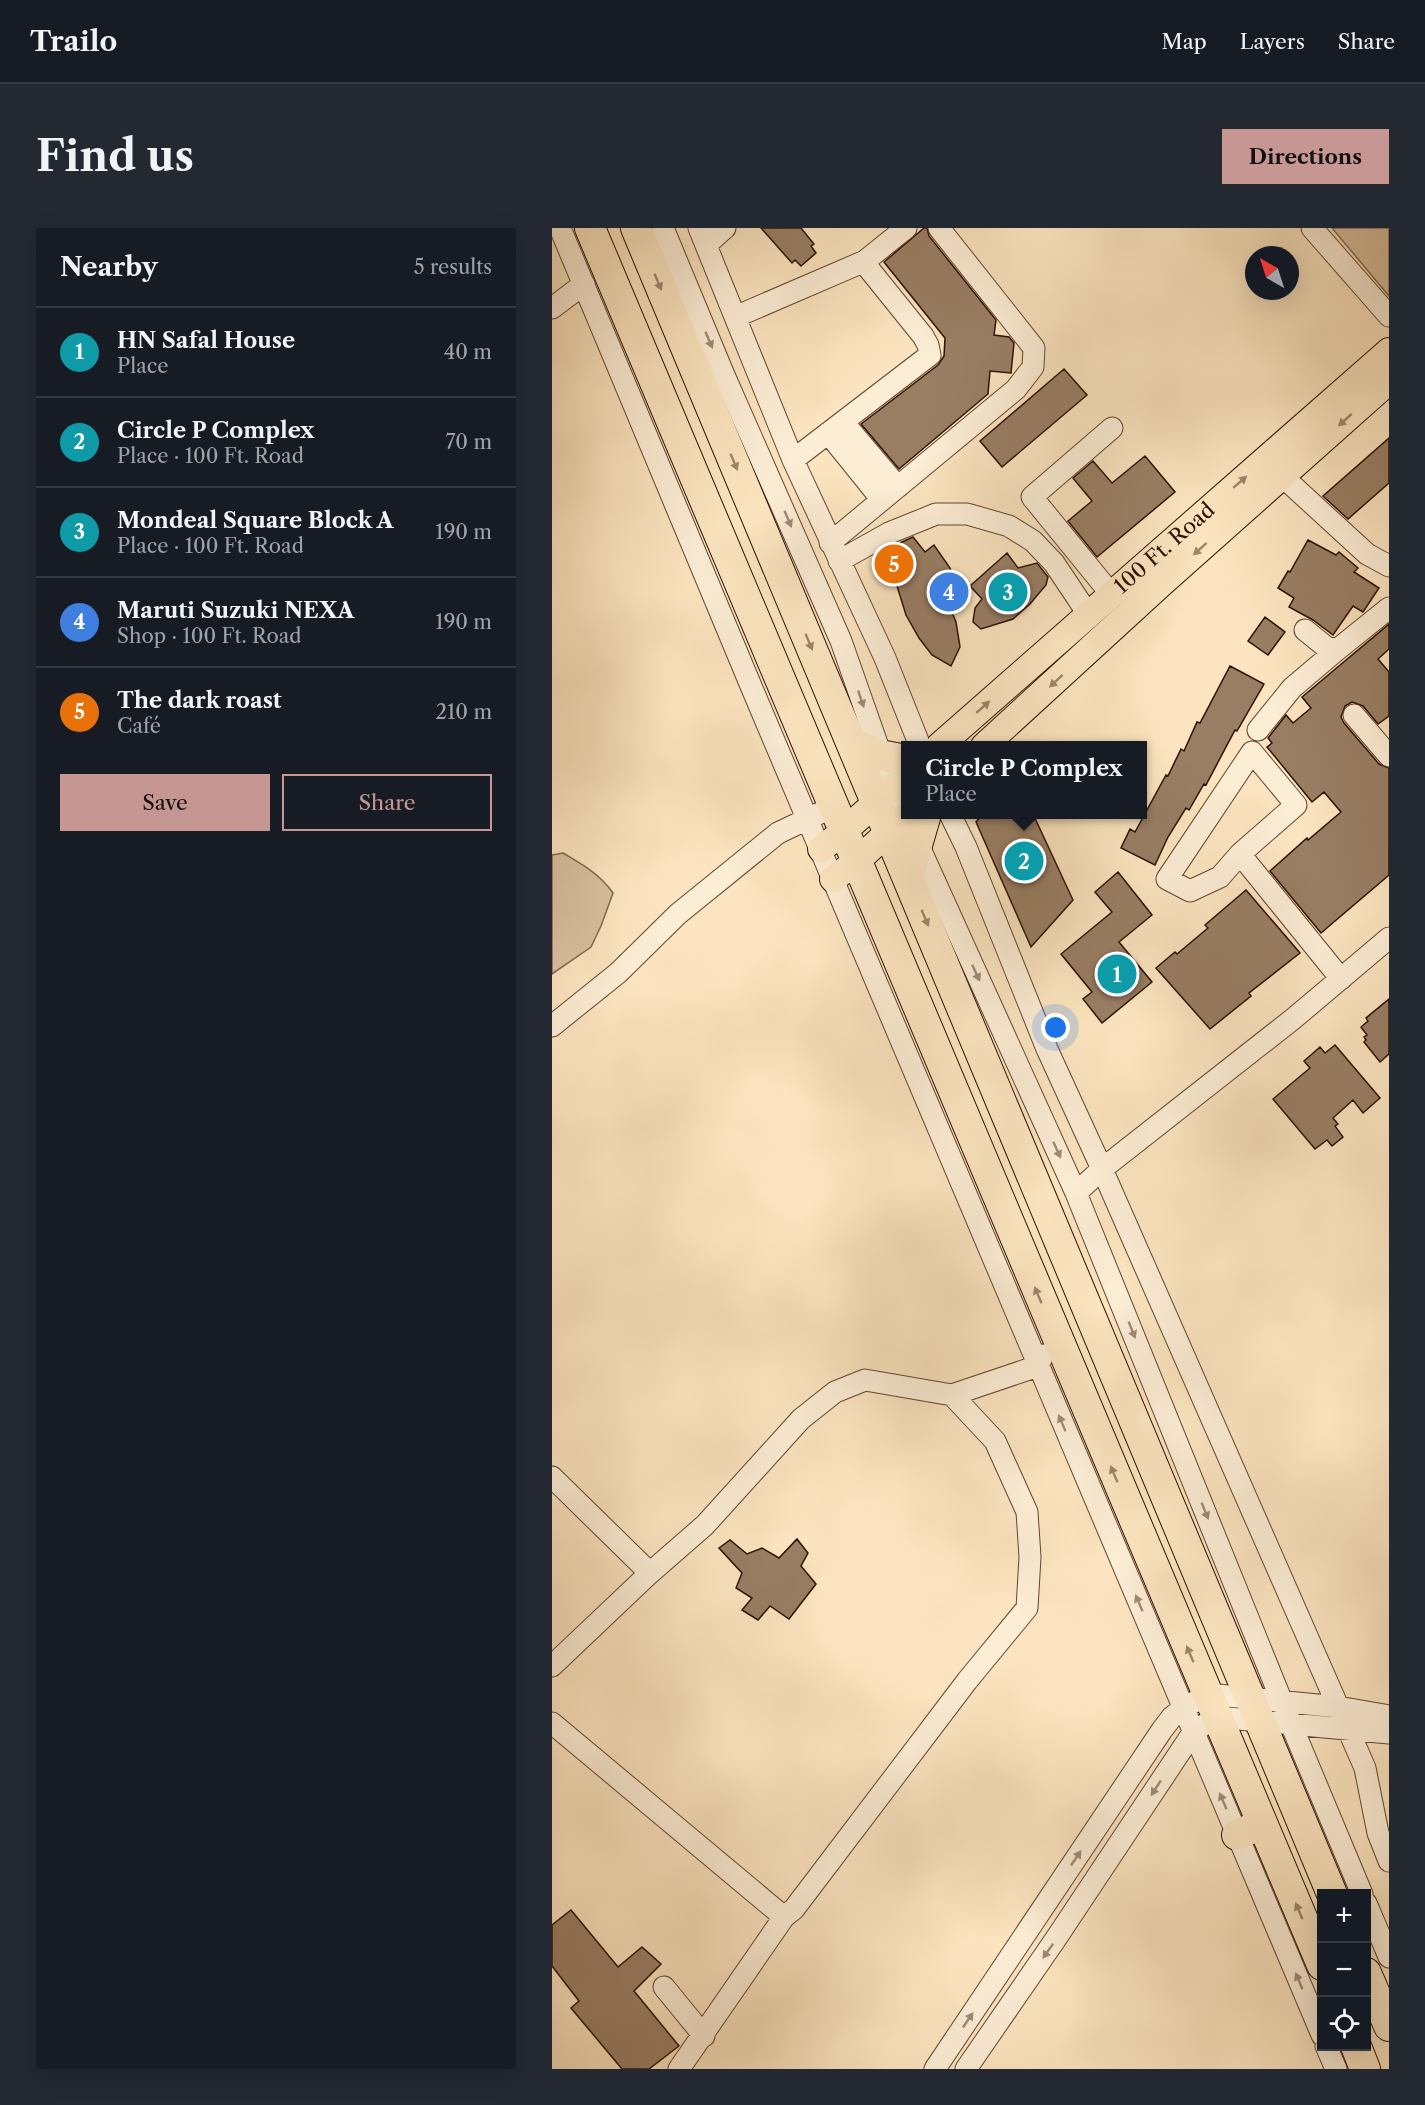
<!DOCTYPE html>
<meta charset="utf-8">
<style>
:root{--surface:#171b24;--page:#242831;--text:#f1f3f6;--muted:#9ea1a6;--line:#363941;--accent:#c59692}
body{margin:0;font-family:"Libre Caslon Text",serif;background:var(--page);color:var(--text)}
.controls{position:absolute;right:18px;bottom:18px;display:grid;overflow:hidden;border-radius:0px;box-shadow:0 6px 24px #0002}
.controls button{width:54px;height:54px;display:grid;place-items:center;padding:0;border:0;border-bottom:2px solid var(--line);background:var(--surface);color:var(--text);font:30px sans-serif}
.compass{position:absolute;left:693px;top:18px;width:54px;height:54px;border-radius:50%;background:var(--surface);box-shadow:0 6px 24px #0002;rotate:321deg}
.you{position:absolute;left:504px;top:800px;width:21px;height:21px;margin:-15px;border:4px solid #fff;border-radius:50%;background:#1a73e8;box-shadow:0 0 0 9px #1a73e833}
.badge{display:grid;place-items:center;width:39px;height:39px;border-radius:50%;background:var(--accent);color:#fff;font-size:20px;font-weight:700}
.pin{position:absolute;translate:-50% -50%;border:3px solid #fff;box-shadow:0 2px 6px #0006}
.popup{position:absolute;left:349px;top:513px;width:246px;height:78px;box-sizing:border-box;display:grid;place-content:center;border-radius:0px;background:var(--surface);filter:drop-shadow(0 2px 4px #0005);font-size:20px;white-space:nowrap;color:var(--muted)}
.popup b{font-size:22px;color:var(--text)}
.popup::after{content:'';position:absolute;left:50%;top:100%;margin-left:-12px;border:12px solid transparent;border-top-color:var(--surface)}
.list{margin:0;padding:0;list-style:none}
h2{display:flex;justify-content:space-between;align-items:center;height:78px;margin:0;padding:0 24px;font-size:26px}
h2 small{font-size:20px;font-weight:400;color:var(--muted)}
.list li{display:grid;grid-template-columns:39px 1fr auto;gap:18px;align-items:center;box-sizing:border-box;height:90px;padding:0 24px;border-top:2px solid var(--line)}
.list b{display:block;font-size:22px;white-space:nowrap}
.list p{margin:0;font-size:20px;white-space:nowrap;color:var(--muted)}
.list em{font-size:20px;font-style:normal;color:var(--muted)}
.actions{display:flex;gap:12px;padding:18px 24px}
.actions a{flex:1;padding:14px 0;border:2px solid var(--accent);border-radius:0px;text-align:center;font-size:21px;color:var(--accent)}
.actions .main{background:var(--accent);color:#111}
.icon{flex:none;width:33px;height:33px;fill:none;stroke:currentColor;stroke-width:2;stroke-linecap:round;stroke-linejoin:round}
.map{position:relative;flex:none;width:837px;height:1841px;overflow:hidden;border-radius:0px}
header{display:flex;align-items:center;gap:36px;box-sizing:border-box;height:84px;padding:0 30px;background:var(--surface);border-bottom:2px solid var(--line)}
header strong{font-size:28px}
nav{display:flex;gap:33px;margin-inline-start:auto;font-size:21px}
.intro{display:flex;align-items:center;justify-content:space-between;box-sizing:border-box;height:144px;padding:0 36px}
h1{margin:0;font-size:42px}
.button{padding:15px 27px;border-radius:0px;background:var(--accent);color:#111;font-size:21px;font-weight:700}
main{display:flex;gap:36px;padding:0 36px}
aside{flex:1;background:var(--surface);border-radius:0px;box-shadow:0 6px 24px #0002}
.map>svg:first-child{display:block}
</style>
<header>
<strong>Trailo</strong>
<nav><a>Map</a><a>Layers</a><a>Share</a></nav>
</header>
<div class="intro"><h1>Find us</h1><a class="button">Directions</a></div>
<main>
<aside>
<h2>Nearby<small>5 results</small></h2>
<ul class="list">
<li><span class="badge" style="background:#0f9aa8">1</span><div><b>HN Safal House</b><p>Place</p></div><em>40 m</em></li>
<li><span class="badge" style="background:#0f9aa8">2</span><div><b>Circle P Complex</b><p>Place · 100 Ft. Road</p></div><em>70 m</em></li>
<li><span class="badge" style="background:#0f9aa8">3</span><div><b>Mondeal Square Block A</b><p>Place · 100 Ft. Road</p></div><em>190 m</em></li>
<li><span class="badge" style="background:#3f7fe0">4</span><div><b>Maruti Suzuki NEXA</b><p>Shop · 100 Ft. Road</p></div><em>190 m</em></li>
<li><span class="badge" style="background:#e8710a">5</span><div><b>The dark roast</b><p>Café</p></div><em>210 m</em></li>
</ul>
<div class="actions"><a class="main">Save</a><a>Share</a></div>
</aside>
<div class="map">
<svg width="837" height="1841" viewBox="0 0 837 1841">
<rect width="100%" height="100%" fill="#fbe4bf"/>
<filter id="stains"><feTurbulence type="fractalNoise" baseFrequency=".00333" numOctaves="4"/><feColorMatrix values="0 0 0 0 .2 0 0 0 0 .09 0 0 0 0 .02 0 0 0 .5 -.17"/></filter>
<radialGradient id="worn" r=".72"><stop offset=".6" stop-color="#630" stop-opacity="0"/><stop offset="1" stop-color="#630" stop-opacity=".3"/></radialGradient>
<path fill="#d8c09f" stroke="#836850" stroke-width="1.5" d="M780 0H837V68Z
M11 625C31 637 48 646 61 665L49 698 39 719 0 746V627Z"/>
<path fill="#997e64" stroke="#2e1001" stroke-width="1.5" d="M209 0H249L262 16 259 18 264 25 249 38 243 32 240 35Z
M372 0H375L377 8 444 92 442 107 457 109 462 115 459 145 438 143 436 166 347 241 309 196 386 137 392 128 393 110 332 34Z
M512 141 535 167 450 239 428 213Z
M837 210V255L796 291 771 268Z
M593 228 623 264 545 329 516 293 540 273 521 250 541 233 560 255Z
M361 309 373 324 382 317 398 340 404 358 394 370 404 394 408 419 399 438 380 427 367 410 354 387 345 358 338 330 339 319Z
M756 312 784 327 787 324 806 340 802 344 827 360 811 384 801 378 781 407 761 392 737 379 742 370 726 360 736 343 738 344Z
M455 325 466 340 485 335 496 349 494 357 478 376 461 391 429 401 421 394 423 380 430 371 418 358Z
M713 389 733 404 716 427 696 413Z
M837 396V421L826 431 837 444V488L826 496 811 478 800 474 793 478 789 489 792 495 827 536 837 540V647L769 705 718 643 755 610 756 612 789 584 772 564 760 574 715 519 720 515 716 510 734 487 741 495 759 480 750 469Z
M678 438 712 456 685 503 683 502 654 557 652 556 637 582 634 580 616 609 603 637 569 620 578 601 583 604 614 547 616 548 629 521 632 523 645 494 648 495Z
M431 586H481L521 672 479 719 424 594Z
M566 644 600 687 567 714 600 754 550 795 531 771 540 764 509 726 560 684 543 664Z
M694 662 748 725 697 765 699 768 658 801 604 740 623 724 625 726 656 700 653 697Z
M837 771V826L828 834 812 814 814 812 812 809 815 807 809 799 816 793 814 790Z
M783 817 828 870 811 885 801 872 781 890 786 896 783 898 791 909 780 918 775 912 763 921 721 871 758 840 752 833 768 819 773 825Z
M245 1311 256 1325 249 1338 264 1356 237 1391 218 1378 206 1392 190 1382 200 1370 184 1360 190 1345 167 1320 178 1312 195 1326 210 1320 227 1330Z
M19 1682 66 1739 90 1719 109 1736 82 1763 127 1818 97 1841H70L19 1780 27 1773 0 1738V1697Z"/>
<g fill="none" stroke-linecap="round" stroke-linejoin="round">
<defs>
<path id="minor" d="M8 0 199 458 770 1807
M111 0 172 147 289 413 341 561 524 965 739 1496 810 1666
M147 0 241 232 333 430 368 518
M760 0 837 88
M154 17 173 0
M0 80 32 56
M183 89 313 33
M291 194 346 259
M276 205 330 272
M241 232 378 127 376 117 371 108 313 36V33L354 0
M730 248 815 326 837 338
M278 315 464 161 481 139 482 120 387 0
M287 333 337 305 384 286H415L457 298 481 313 502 335 536 386
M559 366 480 269 560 200
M753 402 774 419 786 421 837 380
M802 487 837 528
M706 502 740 460 786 421
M700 524 744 577 688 626 668 649 638 663 615 651Z
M398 586 414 619 495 821 550 941 813 1540 826 1605 837 1633
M688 626 789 751
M0 798 66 745 126 686 226 605 268 585
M524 965 550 941 741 791 837 710
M0 1249 98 1345
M0 1438 98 1345 153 1297 249 1191 283 1164 313 1152 400 1167 486 1138 491 1127
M0 1495 232 1689
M814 1675 837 1729
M112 1759 152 1808
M774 1818 784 1841
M127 1841 232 1689 242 1681 415 1453 475 1380 478 1329 475 1284 443 1213 400 1167
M383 1841 610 1502 620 1489 632 1480 656 1466 786 1479 837 1488
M414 1841 503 1712 642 1503 665 1489 837 1505"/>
<g id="major">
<path id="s1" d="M387 518 837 123"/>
<path d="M432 518 609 356 837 153"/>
<path d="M269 621 292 603 354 548"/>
<path d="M281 651 305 633 356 586"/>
</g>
<path id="highway" d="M38 0 770 1737
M84 0 780 1666
M300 515 328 527 354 532
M356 648 374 586
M685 1607 710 1596
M814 1745 837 1798
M804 1818 813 1841"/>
</defs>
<use href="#minor" stroke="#614530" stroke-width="23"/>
<use href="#major" stroke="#2e1001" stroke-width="28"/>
<use href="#highway" stroke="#2e1001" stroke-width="32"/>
<use href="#minor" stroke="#fcedd5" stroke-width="21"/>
<use href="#major" stroke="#fbe4bf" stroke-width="26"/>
<use href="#highway" stroke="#fbe4bf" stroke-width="30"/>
</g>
<defs><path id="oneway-solid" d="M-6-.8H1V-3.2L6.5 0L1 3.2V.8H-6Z" transform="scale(1.5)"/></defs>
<g fill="#9f856a">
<use href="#oneway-solid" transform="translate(106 54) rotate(67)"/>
<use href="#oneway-solid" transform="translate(793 192) rotate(138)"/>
<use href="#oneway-solid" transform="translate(182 234) rotate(67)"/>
<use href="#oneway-solid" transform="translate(688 254) rotate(-41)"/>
<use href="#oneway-solid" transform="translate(648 321) rotate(138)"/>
<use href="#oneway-solid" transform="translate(257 414) rotate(67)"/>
<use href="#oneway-solid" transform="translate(504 453) rotate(137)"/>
<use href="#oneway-solid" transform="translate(431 479) rotate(-41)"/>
<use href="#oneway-solid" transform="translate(373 690) rotate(67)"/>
<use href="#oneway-solid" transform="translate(486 1067) rotate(-113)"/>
<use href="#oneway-solid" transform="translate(562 1246) rotate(-113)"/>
<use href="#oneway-solid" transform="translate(638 1426) rotate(-113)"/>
<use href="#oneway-solid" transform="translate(747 1683) rotate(-113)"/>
</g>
<g fill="#9f8a76">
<use href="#oneway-solid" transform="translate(157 112) rotate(67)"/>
<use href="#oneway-solid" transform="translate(236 291) rotate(67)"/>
<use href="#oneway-solid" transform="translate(309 471) rotate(71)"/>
<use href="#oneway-solid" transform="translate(424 745) rotate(65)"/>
<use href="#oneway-solid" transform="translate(505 922) rotate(65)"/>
<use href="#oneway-solid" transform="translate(580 1102) rotate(68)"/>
<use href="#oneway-solid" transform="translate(510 1195) rotate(-113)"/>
<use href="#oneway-solid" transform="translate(653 1283) rotate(68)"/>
<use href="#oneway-solid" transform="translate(587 1375) rotate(-113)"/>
<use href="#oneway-solid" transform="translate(604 1560) rotate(123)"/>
<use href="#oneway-solid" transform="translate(671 1573) rotate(-113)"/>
<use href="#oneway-solid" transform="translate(524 1630) rotate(-56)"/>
<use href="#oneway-solid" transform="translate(496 1723) rotate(125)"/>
<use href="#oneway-solid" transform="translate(747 1753) rotate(-113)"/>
<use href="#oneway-solid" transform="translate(416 1792) rotate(-56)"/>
</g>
<g text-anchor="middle" stroke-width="6" stroke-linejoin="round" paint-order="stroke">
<g font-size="21" fill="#2e1001" stroke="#fcedd5">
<text dy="7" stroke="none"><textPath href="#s1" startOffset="300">100 Ft. Road</textPath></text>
</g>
</g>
<rect width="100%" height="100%" filter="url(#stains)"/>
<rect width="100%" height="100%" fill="url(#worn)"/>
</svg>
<div class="controls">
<button>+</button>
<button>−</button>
<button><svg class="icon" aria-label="locate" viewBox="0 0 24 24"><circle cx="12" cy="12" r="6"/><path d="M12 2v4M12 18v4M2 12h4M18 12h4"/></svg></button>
</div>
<svg class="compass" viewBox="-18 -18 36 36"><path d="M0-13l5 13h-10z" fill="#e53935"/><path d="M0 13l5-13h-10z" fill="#9ea1a6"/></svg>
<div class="you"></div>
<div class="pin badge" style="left:565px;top:746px;background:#0f9aa8">1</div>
<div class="pin badge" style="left:472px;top:633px;background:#0f9aa8">2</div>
<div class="popup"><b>Circle P Complex</b>Place</div>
<div class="pin badge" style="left:456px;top:364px;background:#0f9aa8">3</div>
<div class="pin badge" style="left:397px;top:364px;background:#3f7fe0">4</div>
<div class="pin badge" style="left:342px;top:336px;background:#e8710a">5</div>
</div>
</main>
